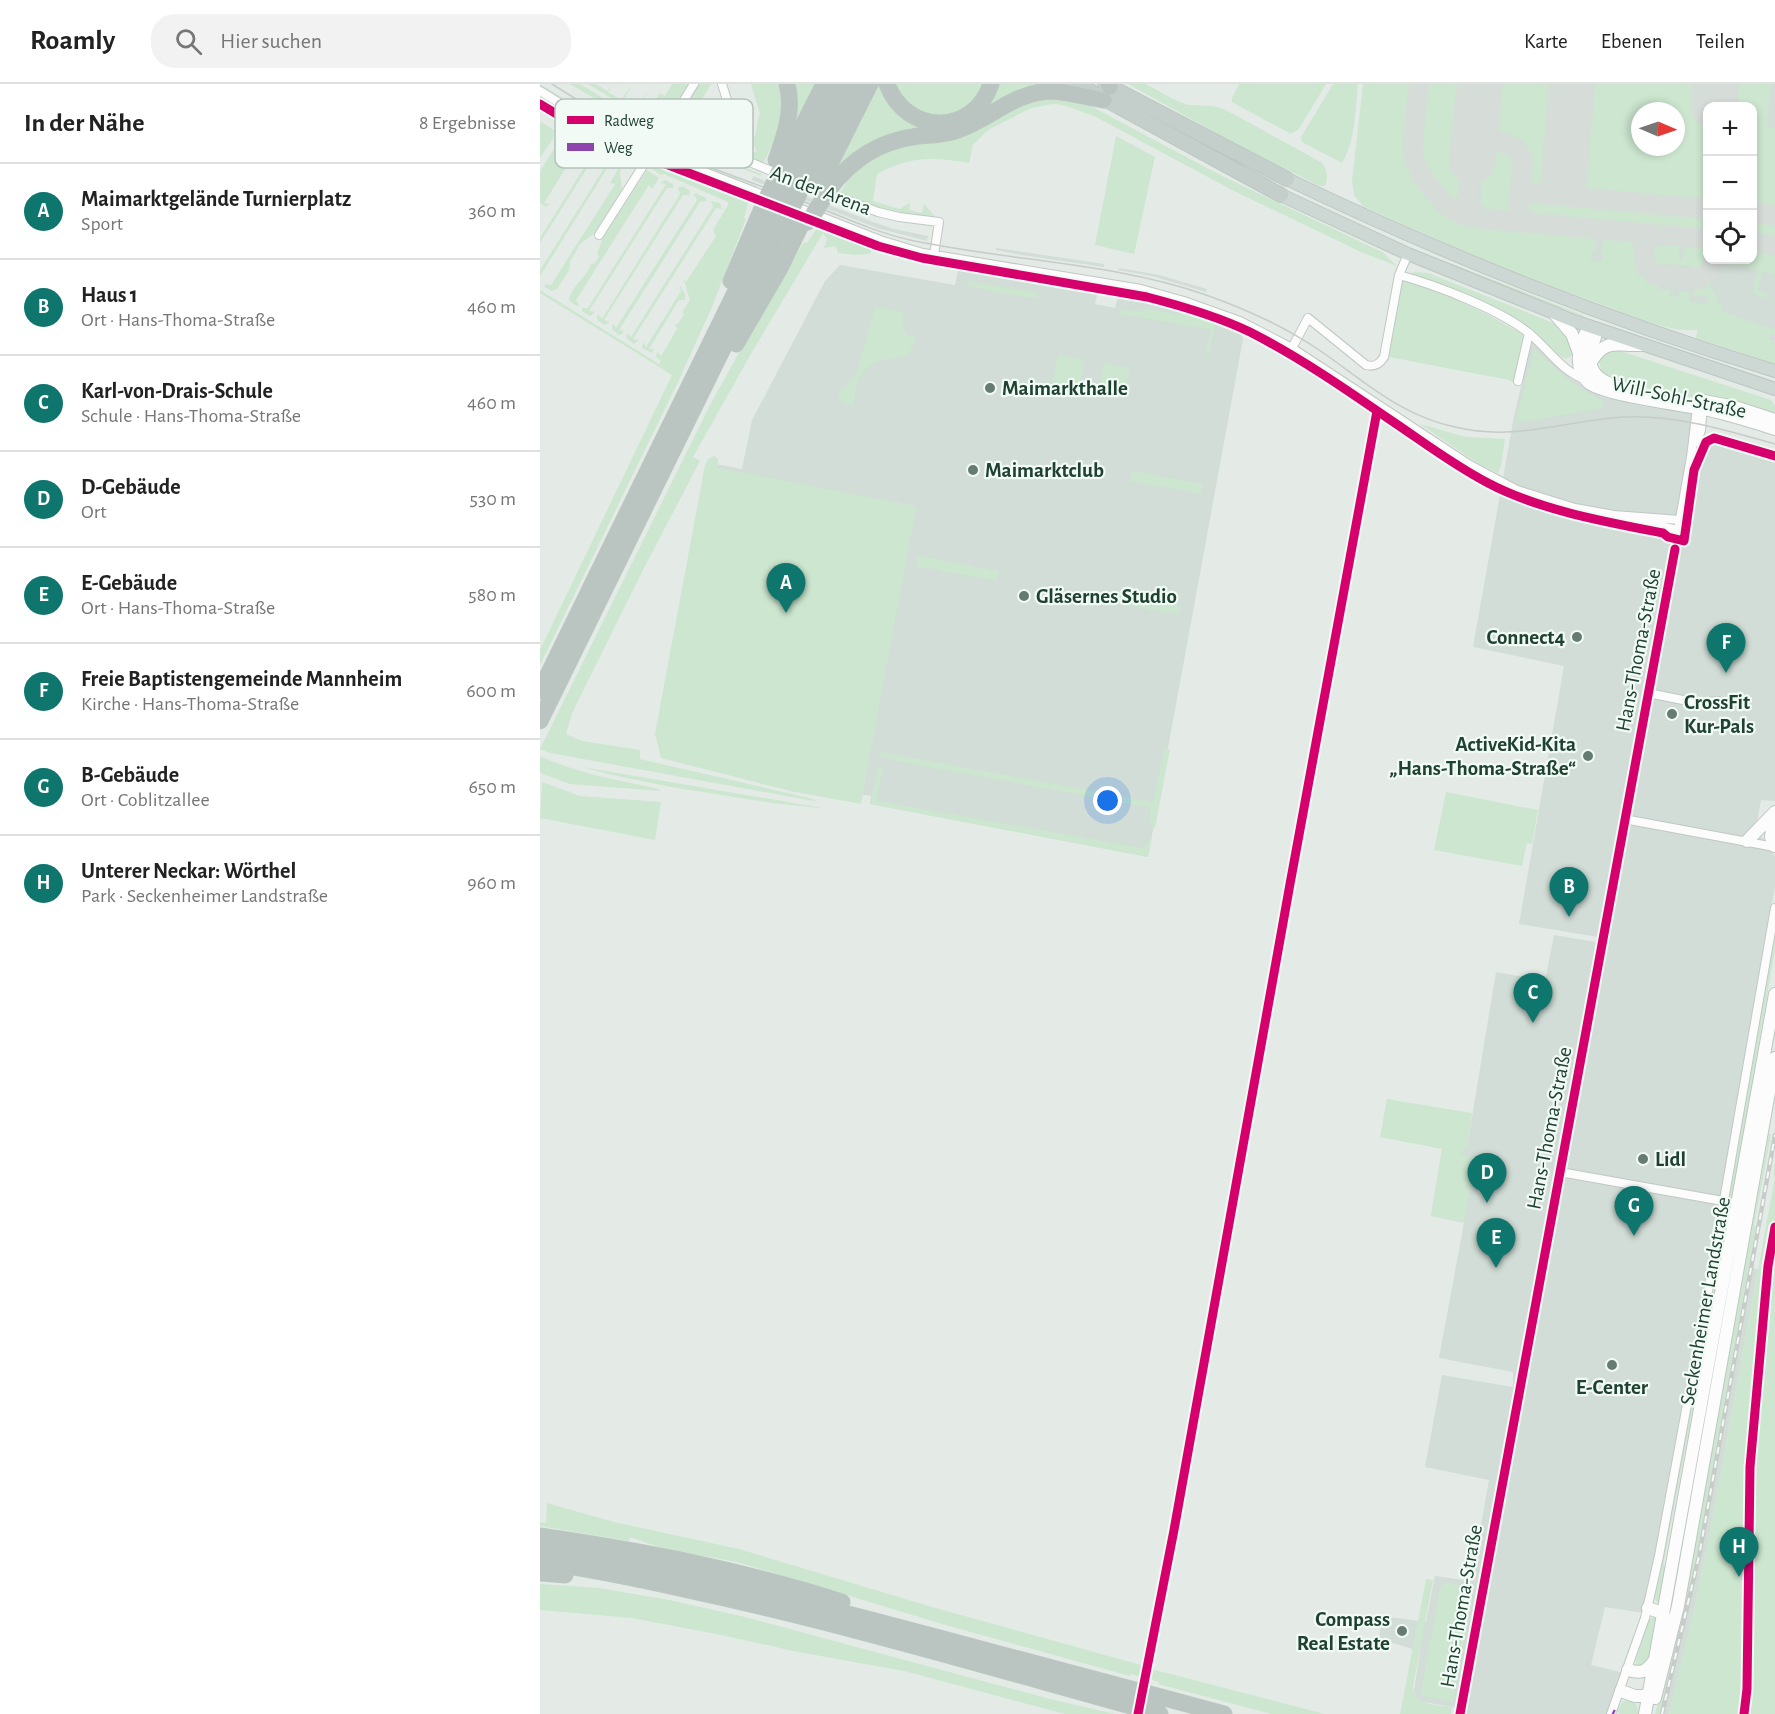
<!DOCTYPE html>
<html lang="de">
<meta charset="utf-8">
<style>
:root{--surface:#fff;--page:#f2f2f2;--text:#222;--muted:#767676;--line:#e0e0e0;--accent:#0f766e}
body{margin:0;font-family:"Alegreya Sans",sans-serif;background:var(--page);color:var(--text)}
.controls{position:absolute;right:18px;top:18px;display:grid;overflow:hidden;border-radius:12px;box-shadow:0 3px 9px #0003}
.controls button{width:54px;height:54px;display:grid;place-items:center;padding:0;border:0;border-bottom:2px solid var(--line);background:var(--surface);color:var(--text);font:30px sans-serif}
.compass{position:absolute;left:1091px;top:18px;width:54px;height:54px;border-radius:50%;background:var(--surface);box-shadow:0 3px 9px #0003;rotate:92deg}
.you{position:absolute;left:568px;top:717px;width:21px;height:21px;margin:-15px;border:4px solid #fff;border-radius:50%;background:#1a73e8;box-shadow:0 0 0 9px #1a73e833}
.badge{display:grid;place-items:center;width:39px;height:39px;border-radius:50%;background:var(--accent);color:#fff;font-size:20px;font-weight:700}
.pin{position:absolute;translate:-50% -50px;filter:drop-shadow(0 2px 3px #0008)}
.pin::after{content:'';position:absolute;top:32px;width:21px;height:18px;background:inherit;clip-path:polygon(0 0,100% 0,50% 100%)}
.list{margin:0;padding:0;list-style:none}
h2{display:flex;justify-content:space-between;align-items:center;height:78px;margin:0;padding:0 24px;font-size:26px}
h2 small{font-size:20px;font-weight:400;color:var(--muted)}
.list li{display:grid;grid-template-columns:39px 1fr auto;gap:18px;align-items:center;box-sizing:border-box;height:96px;padding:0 24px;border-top:2px solid var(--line)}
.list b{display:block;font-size:22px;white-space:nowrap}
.list p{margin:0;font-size:20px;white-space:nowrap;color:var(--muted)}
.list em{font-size:20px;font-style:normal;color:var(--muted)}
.icon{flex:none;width:33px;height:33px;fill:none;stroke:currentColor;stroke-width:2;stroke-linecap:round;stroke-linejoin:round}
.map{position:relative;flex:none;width:1235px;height:1630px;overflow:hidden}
header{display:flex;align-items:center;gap:36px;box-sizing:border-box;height:84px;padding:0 30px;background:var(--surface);border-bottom:2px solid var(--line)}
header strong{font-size:28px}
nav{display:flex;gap:33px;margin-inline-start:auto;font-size:21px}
.search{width:420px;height:54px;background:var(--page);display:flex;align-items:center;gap:15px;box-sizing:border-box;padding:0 21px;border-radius:24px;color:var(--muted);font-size:22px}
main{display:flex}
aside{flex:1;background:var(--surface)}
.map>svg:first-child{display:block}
</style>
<header>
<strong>Roamly</strong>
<div class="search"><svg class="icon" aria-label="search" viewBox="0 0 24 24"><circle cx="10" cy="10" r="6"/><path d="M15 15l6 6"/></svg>Hier suchen</div>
<nav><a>Karte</a><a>Ebenen</a><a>Teilen</a></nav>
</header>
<main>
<aside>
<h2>In der Nähe<small>8 Ergebnisse</small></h2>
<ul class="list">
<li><span class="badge">A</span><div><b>Maimarktgelände Turnierplatz</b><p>Sport</p></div><em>360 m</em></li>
<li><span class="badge">B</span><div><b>Haus 1</b><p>Ort · Hans-Thoma-Straße</p></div><em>460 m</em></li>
<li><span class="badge">C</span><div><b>Karl-von-Drais-Schule</b><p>Schule · Hans-Thoma-Straße</p></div><em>460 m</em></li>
<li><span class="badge">D</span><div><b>D-Gebäude</b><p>Ort</p></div><em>530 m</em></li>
<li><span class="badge">E</span><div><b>E-Gebäude</b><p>Ort · Hans-Thoma-Straße</p></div><em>580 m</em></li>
<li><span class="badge">F</span><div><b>Freie Baptistengemeinde Mannheim</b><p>Kirche · Hans-Thoma-Straße</p></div><em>600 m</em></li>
<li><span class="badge">G</span><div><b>B-Gebäude</b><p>Ort · Coblitzallee</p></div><em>650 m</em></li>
<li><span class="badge">H</span><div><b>Unterer Neckar: Wörthel</b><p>Park · Seckenheimer Landstraße</p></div><em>960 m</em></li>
</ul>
</aside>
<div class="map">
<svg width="1235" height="1630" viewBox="0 0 1235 1630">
<rect width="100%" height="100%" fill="#e4ebe7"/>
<path fill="#d1ddd6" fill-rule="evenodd" d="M843 0H1235V258L832 120ZM1168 22H1212V176H1168ZM1100 27H1136V63H1100Z
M213 92 333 138 354 145 388 152 387 157 337 144 212 96Z
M456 164 564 180V183L482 171 456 166Z
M300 181 415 201 419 182 558 206 555 220 575 224 579 210 618 218 676 236 693 243 701 249 703 255 608 773 330 720 331 712 296 707 171 379 202 385 212 336 285 197Z
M579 184 619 191 667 205 666 208 612 192 578 186Z
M992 257 1029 293 1062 313 1102 322 1153 330 1151 350 1235 377V717L1221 716 1216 744 1235 773V802L1218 905 1104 1529 1065 1523 1051 1581 1084 1589 1068 1630H925L924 1625 883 1618 876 1613 874 1607 880 1567 839 1555 842 1532 886 1538 895 1492 931 1497 949 1396 885 1383 902 1291 973 1303V1288L899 1274 924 1139 891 1132 902 1065 927 1063 956 888 1005 897 1014 851 1056 858 1058 853 979 840 1024 582 933 563 974 332Z
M1219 1131 1222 1132 1213 1184 1218 1185 1169 1453 1154 1527 1129 1630H1119L1155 1481Z"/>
<path fill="#cce6cf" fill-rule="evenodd" d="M0 0 53 33 56 29 93 52 121 66 217 102 216 104 88 56 67 45 0 3Z
M30 0H40L128 54 221 90V92L112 48Z
M48 0H56L67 7 73 0 68 8 81 16 93 0 83 17 96 25 113 0 97 26 106 31 120 9 125 12 132 0H150L139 19C123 15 116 25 105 34Z
M158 0H171L158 22 163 42 155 60 130 52 140 33 139 31Z
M211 0H242L244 28 234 64 231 63 223 80 212 75 205 64 208 61 212 69 217 67 212 57C219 48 215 39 220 30Z
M250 0H277L245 66Z
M335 0H343C362 58 434 56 454 0H519L527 5C482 0 459 28 421 42 393 52 363 47 335 60 316 68 305 86 289 97L288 94Z
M352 0H445C432 30 401 42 372 26 364 21 358 8 352 0Z
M588 0H606L631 14 648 21 673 22 684 25 781 78C787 84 789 93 785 102H780L707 66Z
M699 0H786L759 45 751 50 692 18V14Z
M793 0H818C815 25 816 57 802 79L762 58 761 53Z
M823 0H874L869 60V78L880 98 904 128 925 138 1057 150 1055 167H1052L1051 178H1062L1063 168H1060L1064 154 1069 151 1094 155C1109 169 1091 189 1119 198V205L1130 206 1129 212 1138 213 1139 207 1150 208 1149 217 1168 221 1169 214 1161 212 1162 209 1159 212 1152 211 1156 201 1169 199 1179 217 1178 220 1182 221 1181 227 1232 245 1235 244V251L1231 250 1229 256 1235 258V280L1156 254 1157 246C1124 248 1091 231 1060 220 980 191 900 158 823 122L814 111 812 97Z
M885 0H927L920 109 915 116 904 111 888 92 879 69Z
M953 0H1231L1227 43 1235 44V156L1213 154 1212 22H1168L1167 150 1016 137 991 130C977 110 996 85 984 66 975 52 958 56 949 45ZM1100 27H1136V63H1100Z
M503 12 545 19 684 93 844 169 857 182 821 168 694 107 554 32 523 21 513 20 491 24 448 46 433 61 429 79C391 73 372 72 337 90L333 117 359 125 370 119 369 126 382 129 384 120 394 131 392 134 345 126 300 109 311 91 325 74Z
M0 37 14 46 13 55 0 74Z
M23 51 45 63H39L4 119 10 120 6 123 0 119V87Z
M576 52 615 73 594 170 555 161Z
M53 63 61 67 62 70H56L0 159V154L52 71 49 65Z
M947 63 969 67 976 77 973 122 971 126C959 131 949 129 940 120L943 78H945Z
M69 70 77 73 78 77 77 79 73 75 0 192V186L68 78 65 72Z
M81 80 80 90 82 105 55 149 40 160 30 178 29 186 17 205 12 207 5 203V200L11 201 75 100 70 99Z
M110 81 121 85 122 82 209 115 204 134 206 135 172 223 139 296 0 581V566L132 291 0 209V206L119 280 121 277 116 273 117 267 121 272 137 245 135 240H138L144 230 142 228 150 216 143 194 146 198 176 152 173 146 188 121V118L124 90 121 91 109 83Z
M107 86 119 94 112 105 109 101 36 216 39 221 36 222 29 216C32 201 49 191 51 179L54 180 59 172 57 170 63 153Z
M125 96 133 100V104H127L49 227 55 228 50 232 42 227V224H48L126 100 120 99Z
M142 102 150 107 149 111H143L64 236 70 238 64 241 57 236V233L58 230 62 235 140 110 138 104Z
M156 109 166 114V117L160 118 79 246 84 247 82 250 79 251 72 245 73 239 76 244 157 116 154 111Z
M171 117 180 119 182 125 176 124 93 255 99 256 94 260 86 254 88 249 91 253 173 123Z
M279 141 330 161 332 166 330 170 315 171 298 169 296 162 284 164 287 155 283 149 212 268 153 373 160 377 104 484 33 627 26 650 42 657 100 666V675L269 714 279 718 10 669 0 665 170 321 226 220 264 158 267 159Z
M1131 157 1140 159 1139 176 1142 177 1146 160 1149 158 1160 160 1164 166 1162 184 1156 187H1152V182L1121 179V184L1113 180C1108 162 1118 163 1131 157Z
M1213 165 1235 167V191L1223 187 1217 206 1230 210 1229 215 1213 210 1215 203 1213 202 1218 187 1181 176H1212Z
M910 179 1043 231V232L967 204 909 180Z
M873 188 888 189 1016 240 1026 247 1034 266 1032 272 1026 275 1020 272 992 247 870 190Z
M861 196C905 207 948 230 986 252L975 300 969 296 849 273Z
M427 197 498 209V215L457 209 427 201Z
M139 200 145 210V216H139L109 265H114L112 269 102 264 103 258 106 263 141 207Z
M335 223 364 228C362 237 362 243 367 251L375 252C374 260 373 268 367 272 345 277 334 273 320 293H318L313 322 305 320 298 314 300 307 316 291Z
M607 224 638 231 644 226 676 236 669 270 665 269 671 246 580 230V225L598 228Z
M994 265 1031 298 1064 318 1063 324 975 339Z
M1077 266 1231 316 1235 322V330L1072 297 1062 290 1059 277 1065 268Z
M518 271 545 275 539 303 513 298Z
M564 279 590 284 584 312 558 307Z
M880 340 926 353 965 355 961 382 958 389 939 380Z
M174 372 178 375V384L376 422V427L375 429 321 720 250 707 121 674 115 650 165 381 168 375Z
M592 387 663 400 661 410 590 397Z
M378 472 459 487 457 497 376 482Z
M568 508 641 522 639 531 566 517Z
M624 665H630L615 744 611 743 610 724 351 676 340 672 341 668 613 718Z
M0 672C37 689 76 696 115 704L122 707 30 700 0 689Z
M42 683 283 724 239 720 131 703 68 690Z
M338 683H343L337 717 603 764 612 752 608 773 330 720Z
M2 698 40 712 121 718 115 756 0 734Z
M906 708 998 726 992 760 987 759 982 782 894 766Z
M1235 845V866L1183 1166 1124 1477 1125 1488 1119 1522 1114 1513 1172 1216Z
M1235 937V949L1132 1523 1127 1528Z
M847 1015 932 1029 927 1063 921 1068 920 1070 936 1075 924 1138 891 1132 902 1065 840 1053Z
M1229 1050 1231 1051 1214 1142H1216L1155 1481 1119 1630H1115L1149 1494Z
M1235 1078V1630H1129L1154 1527 1169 1453 1235 1093 1233 1090Z
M7 1419 74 1438 199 1465 392 1523 601 1581 603 1585 601 1593 591 1590 590 1592 409 1542 197 1478 125 1465 90 1453 89 1457 0 1442V1438L6 1439Z
M886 1495 893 1496 873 1602C874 1623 895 1620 912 1623L911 1630H860Z
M907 1499 934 1504 913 1618 883 1612 881 1608 900 1504 903 1500Z
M0 1500 59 1504 129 1516 205 1533 510 1615 575 1630H525L364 1587 258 1568 181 1551 92 1534 0 1526Z
M1117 1531 1109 1579 1099 1583 1096 1581V1575L1109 1536Z
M615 1586 785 1630H731L618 1600 619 1598 609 1595 611 1588Z
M1089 1616C1096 1618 1098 1622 1099 1630H1080L1077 1627 1083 1617Z"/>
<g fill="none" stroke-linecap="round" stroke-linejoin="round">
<path stroke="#a0dedc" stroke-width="2" d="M55 34 93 55"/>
<path stroke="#d6dcd8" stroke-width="20" d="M879 0C878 20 870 56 874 74 877 88 887 99 896 110 907 123 917 131 934 134L1168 155
M936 40 937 50 941 53C952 58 967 57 976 65 997 85 958 128 995 140
M932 77C930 96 920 126 942 135
M980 108 1168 125
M1212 129 1235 131
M1096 149 1104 157 1105 181 1115 191 1161 195 1171 186 1174 176
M1212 159 1235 161"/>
<path stroke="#d6dcd8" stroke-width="46" d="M1174 22 1176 0
M932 77 940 0
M1024 96 1032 0"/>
<defs>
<path id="minor" d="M182 0 205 73 212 79 241 91
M0 7 73 52 231 114
M128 42 154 0
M262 99 338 128 359 133 399 138 394 171
M251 121 340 156 383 169 601 205 644 217 700 237 752 264 930 381 977 406 1035 424 1074 431 1140 436
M59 151 101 85
M859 191C896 201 961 226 990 250 1009 266 1023 289 1047 296
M752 264 768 234 826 281C834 283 839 281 844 273L859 191 868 170
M978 297 989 249
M1157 358 1161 346 1163 321
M1092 436 1138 446
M1108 609 1158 619 1178 617
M1084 735 1235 763
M1020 1088 1183 1117
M920 1630 1135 465 1134 457 1138 446 1151 373 1157 324 1160 320
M1071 1630 1105 1534 1119 1472 1169 1202 1235 824"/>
<path id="secondary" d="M1014 229 1032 250 1039 269
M1049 243C1040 259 1032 283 1048 298 1061 311 1145 321 1168 326 1191 331 1213 338 1235 345
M1057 245C1056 252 1053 258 1051 265 1046 285 1058 297 1076 302
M1051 278C1065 254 1077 262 1100 261
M1164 317 1195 323 1235 336
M1234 730 1231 753 1234 762
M1207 757 1235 728
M1108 1524 1122 1529 1126 1535
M1088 1586C1101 1590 1106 1588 1114 1577
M1081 1607 1095 1612H1114
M1115 1614 1138 1522 1235 974
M1105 1630 1235 910"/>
<path id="primary" d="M747 95C905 171 1067 236 1235 287
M741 111 868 170 1034 237 1235 305"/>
<path id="trunk" d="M537 0 741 111
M565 0 747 95"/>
<path id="motorway" d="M347 0C366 51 433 53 451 0
M568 0 570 3
M236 76C245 51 254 26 247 0
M241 85 284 0
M253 90 298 0
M266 95 314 0
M280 100 330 0
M290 104C313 74 340 57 378 52 391 51 405 51 418 46 447 36 471 12 501 8 522 5 544 13 564 16
M191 197 223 122
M196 260 240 184 263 137
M0 607 235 127
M0 637 248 132
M0 1452C103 1467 202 1486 302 1518
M0 1464C138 1485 273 1520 407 1556 500 1581 592 1605 684 1630
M0 1478C53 1485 104 1496 157 1508 313 1542 466 1588 620 1630
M0 1489 25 1491"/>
</defs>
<use href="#minor" stroke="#c1c8c4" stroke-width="10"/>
<use href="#secondary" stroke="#bdc7c2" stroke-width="14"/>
<use href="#primary" stroke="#bcc7c2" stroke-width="14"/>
<use href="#trunk" stroke="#bcc7c2" stroke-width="16"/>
<use href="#motorway" stroke="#bcc7c2" stroke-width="17"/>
<use href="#minor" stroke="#fbfcfb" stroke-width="8"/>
<use href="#secondary" stroke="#fbfcfb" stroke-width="12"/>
<use href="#primary" stroke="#cdd7d3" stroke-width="12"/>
<use href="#trunk" stroke="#c4ceca" stroke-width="14"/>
<use href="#motorway" stroke="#bac4c0" stroke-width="15"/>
<path stroke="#c7ccc9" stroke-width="1.5" d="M12 0 87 47 120 64C170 84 220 102 270 120 303 133 335 148 370 156 468 177 571 178 666 211 706 225 747 244 782 268 827 299 860 331 915 343 977 358 1024 336 1085 333 1137 331 1186 346 1235 360"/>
<defs>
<path id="rail" d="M1122 1630 1159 1472 1235 1051"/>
</defs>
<use href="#rail" stroke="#c7ccc9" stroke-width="4.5"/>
<use href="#rail" stroke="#f2faf5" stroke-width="2" stroke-dasharray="7" stroke-linecap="butt"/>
<defs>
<path id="minor-bridge" d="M101 85 128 42"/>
<path id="motorway-bridge" d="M223 122 241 85
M235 127 253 90
M248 132 266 95
M268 139 290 104"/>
</defs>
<use href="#minor-bridge" stroke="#c1c8c4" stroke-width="10" stroke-linecap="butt"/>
<use href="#motorway-bridge" stroke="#bcc7c2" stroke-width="17" stroke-linecap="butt"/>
<use href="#minor-bridge" stroke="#fbfcfb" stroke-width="8"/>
<use href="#motorway-bridge" stroke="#bac4c0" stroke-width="15"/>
<path stroke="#8e44ad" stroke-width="8" stroke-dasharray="15 8" stroke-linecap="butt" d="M1072 1629 1074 1630"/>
<defs>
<path id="cycleway" d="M0 20 53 52 338 162 382 174 607 213C642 222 677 232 710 248 759 273 804 304 849 335 882 357 913 381 948 399 999 426 1066 438 1123 449L1128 453 1144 457 1154 386 1166 358 1174 354 1235 372
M598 1630 634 1446 750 800 837 327
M920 1630 1135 465
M1204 1630 1207 1605 1210 1383 1228 1182 1235 1143"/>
</defs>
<use href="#cycleway" stroke="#f2faf5" stroke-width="13"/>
<use href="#cycleway" stroke="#d6006c" stroke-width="9"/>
</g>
<g fill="#647c71" stroke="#f2faf5" stroke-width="2">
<circle cx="450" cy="304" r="6"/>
<circle cx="433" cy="386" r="6"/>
<circle cx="484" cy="512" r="6"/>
<circle cx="1037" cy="553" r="6"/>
<circle cx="1132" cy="630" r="6"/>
<circle cx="1048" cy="672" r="6"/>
<circle cx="1103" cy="1075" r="6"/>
<circle cx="1072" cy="1281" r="6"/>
<circle cx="862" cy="1547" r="6"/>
</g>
<g text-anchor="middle" stroke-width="4.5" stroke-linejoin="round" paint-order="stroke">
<g font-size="21" fill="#1f4132" stroke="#f2faf5">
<text transform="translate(281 106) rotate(21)" y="7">An der Arena</text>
<text transform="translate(1139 313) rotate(12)" y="7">Will-Sohl-Straße</text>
<text transform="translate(1098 566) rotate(-79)" y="7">Hans-Thoma-Straße</text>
<text transform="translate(1009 1044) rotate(-79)" y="7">Hans-Thoma-Straße</text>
<text transform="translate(1165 1217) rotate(-80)" y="7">Seckenheimer Landstraße</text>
<text transform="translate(921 1522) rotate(-80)" y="7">Hans-Thoma-Straße</text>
</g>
<g font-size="21" font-weight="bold" fill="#1f4132" stroke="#f2faf5" text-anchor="start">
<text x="462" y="311">Maimarkthalle</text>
<text x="445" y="393">Maimarktclub</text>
<text x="496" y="519">Gläsernes Studio</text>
<text x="1025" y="560" text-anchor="end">Connect4</text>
<text x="1144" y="625">CrossFit<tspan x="1144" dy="24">Kur-Pals</tspan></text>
<text x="1036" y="667" text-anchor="end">ActiveKid-Kita<tspan x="1036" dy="24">„Hans-Thoma-Straße“</tspan></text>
<text x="1115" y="1082">Lidl</text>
<text x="1072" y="1310" text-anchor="middle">E-Center</text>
<text x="850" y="1542" text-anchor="end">Compass<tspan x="850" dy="24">Real Estate</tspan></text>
</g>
</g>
<rect x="15" y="15" width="198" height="69" rx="9" fill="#f2faf5" stroke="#b3c2ba" stroke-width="1.5"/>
<rect x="27" y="32" width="27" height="8" fill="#d6006c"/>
<rect x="27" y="59" width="27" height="8" fill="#8e44ad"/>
<g font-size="16" fill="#1f4132">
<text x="64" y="42">Radweg</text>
<text x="64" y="69">Weg</text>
</g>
</svg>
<div class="controls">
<button>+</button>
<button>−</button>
<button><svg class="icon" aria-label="locate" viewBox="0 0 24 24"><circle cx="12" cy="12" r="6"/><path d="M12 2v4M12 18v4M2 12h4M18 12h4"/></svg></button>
</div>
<svg class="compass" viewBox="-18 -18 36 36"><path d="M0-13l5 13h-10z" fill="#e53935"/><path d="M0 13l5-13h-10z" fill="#767676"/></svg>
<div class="you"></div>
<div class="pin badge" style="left:246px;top:529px">A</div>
<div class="pin badge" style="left:1029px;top:833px">B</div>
<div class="pin badge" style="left:993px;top:939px">C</div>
<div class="pin badge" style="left:947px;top:1119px">D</div>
<div class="pin badge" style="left:956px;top:1184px">E</div>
<div class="pin badge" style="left:1186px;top:589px">F</div>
<div class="pin badge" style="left:1094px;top:1152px">G</div>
<div class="pin badge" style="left:1199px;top:1493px">H</div>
</div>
</main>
